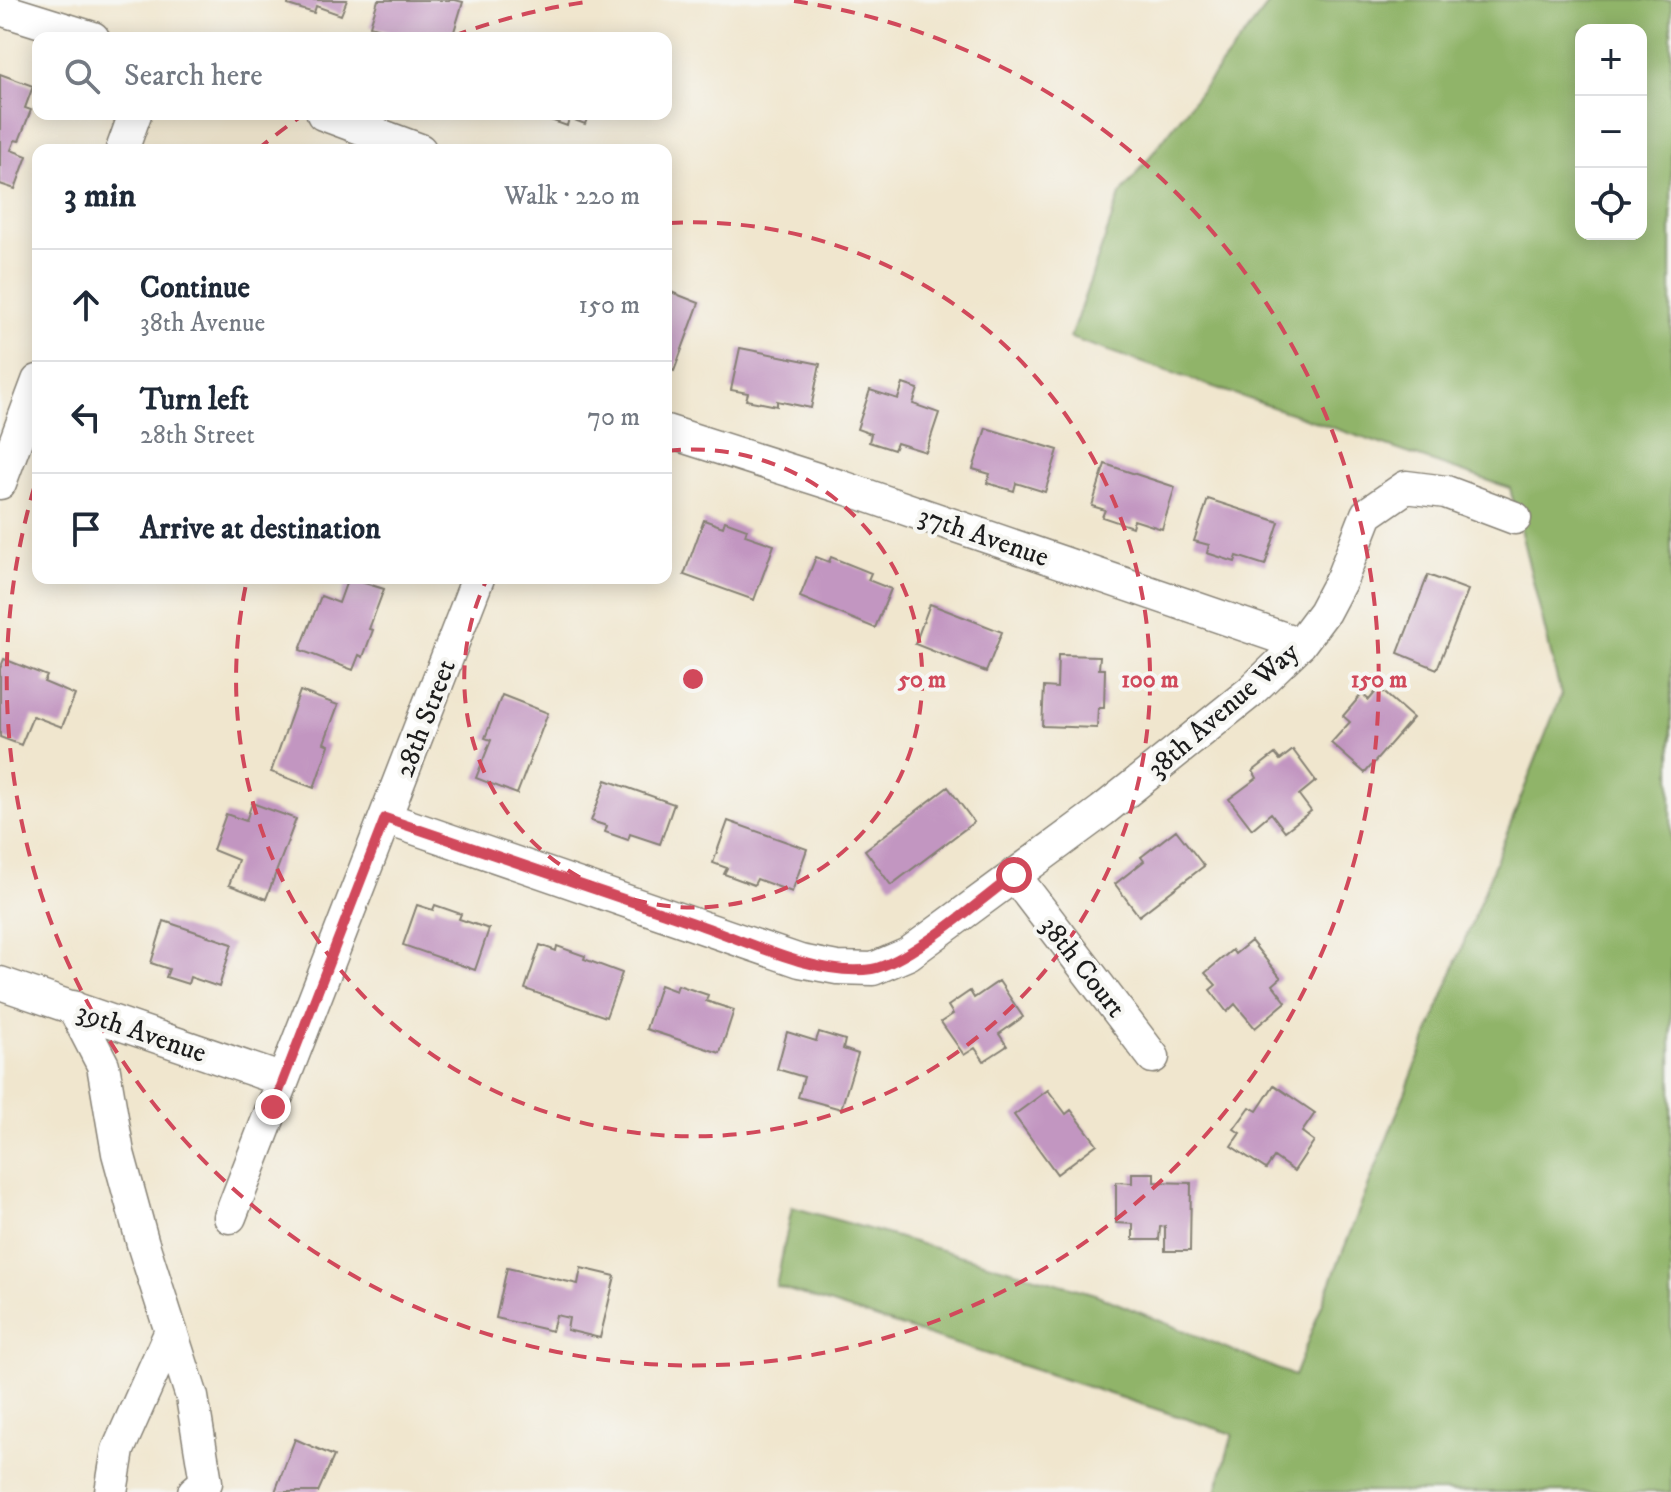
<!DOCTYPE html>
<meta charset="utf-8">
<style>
:root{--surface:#fff;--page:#f2f2f3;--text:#1f2937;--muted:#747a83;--line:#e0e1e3}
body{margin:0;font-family:"IM FELL DW Pica",serif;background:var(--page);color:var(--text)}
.controls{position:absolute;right:24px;top:24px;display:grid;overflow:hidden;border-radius:16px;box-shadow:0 4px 20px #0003}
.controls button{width:72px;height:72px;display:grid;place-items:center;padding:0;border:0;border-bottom:2px solid var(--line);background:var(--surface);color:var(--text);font:40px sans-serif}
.stop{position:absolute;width:24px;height:24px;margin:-18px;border:6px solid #d1495b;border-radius:50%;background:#fff}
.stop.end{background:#d1495b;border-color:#fff;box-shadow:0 2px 8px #0008}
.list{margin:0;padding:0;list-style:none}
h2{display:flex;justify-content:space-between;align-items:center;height:104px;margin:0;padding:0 32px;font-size:34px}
h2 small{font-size:26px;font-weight:400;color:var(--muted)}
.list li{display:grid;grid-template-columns:52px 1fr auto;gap:24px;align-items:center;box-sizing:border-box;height:112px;padding:0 32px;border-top:2px solid var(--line)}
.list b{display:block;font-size:30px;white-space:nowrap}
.list p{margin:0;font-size:26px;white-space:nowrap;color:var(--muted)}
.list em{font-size:26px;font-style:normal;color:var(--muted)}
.icon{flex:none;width:44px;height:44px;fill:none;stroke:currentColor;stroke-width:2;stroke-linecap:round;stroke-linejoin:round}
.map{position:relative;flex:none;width:1671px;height:1492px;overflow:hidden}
.search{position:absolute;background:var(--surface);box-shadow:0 4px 20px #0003;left:32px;top:32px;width:640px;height:88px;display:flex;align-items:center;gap:20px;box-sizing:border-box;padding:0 28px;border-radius:16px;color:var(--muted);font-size:30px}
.panel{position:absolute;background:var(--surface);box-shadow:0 4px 20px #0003;left:32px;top:144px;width:640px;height:440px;border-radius:16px}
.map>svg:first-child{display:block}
</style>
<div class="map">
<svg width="1671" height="1492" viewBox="0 0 1671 1492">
<rect width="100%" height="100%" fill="#f6f6f2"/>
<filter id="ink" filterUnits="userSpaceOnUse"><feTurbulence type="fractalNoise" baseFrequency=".0125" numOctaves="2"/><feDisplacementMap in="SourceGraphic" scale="16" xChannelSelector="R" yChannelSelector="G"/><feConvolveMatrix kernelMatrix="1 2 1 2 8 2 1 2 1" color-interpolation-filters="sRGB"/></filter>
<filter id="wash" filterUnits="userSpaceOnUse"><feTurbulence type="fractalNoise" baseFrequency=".006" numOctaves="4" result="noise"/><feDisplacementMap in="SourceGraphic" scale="32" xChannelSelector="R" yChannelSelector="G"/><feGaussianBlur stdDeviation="1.8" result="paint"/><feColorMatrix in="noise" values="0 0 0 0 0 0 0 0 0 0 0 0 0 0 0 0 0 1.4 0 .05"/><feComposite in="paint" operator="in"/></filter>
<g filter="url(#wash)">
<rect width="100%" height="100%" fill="#f0e6ce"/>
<path fill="#90b469" stroke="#566842" stroke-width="2" fill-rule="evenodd" d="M1272 0H1671V1492H1216L1233 1434 776 1286 792 1207 1095 1294 1294 1376 1561 695 1510 488 1070 338 1120 195ZM1581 30H1641V234H1581Z"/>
<g id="blocks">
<path fill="#c296c1" d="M289 0H347L341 15 316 6 314 13 288 5Z
M378 0H455L463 2 452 38 427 32 425 38H394L395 34 370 26Z
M0 74 33 86 25 108 31 110 19 141 15 140 11 150 27 156 15 189 0 184Z
M534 114H589L585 124 569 118 567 126Z
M666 290 699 303 674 371 666 368Z
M740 348 820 364 811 408 777 401V406L746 400 748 393 731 390Z
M903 384 918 389 913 404 939 413 926 452 897 443 894 450 869 442 871 434 857 429 870 390 898 399Z
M986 428 1058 450 1045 492 1016 483 1014 491 987 483 990 474 973 469Z
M1105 464 1175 487 1162 529 1134 520 1132 527 1102 517 1105 510 1092 506Z
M1208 499 1279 522 1265 565 1237 556 1235 562 1207 553 1209 545 1194 541Z
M704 520 723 527 725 521 747 529 745 535 774 545 754 600 684 575Z
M816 557 829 562 831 557 871 573 868 580 891 589 875 628 800 597Z
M1428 575 1468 590 1437 669 1398 653Z
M348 578 384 589 369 629 373 630 363 657 359 655 353 670 300 650 321 596 339 603Z
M930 604 1002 632 986 672 915 644Z
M1058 655 1100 656 1099 669H1105L1104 708H1098L1097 728 1042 726 1044 687 1057 688Z
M4 659 47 676 44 682 75 695 62 727 33 716 21 745 0 737V669Z
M1379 688 1413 718 1365 773 1331 743 1350 722 1343 716 1362 694 1369 700Z
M300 691 338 705 324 743 329 745 314 788 271 772Z
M502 695 548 713 517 794 476 778 491 740 485 738Z
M1293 750 1316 781 1299 795 1311 811 1285 831 1271 813 1252 829 1229 799 1257 778 1253 771 1275 754 1280 760Z
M606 780 674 804 660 844 630 834 628 840 605 832 607 826 591 821Z
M948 787 974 822 891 885 865 850Z
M252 803 296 819 266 899 229 885 238 860 213 850 226 814 246 821Z
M728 821 807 849 792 892 757 879 754 885 724 874 727 868 713 863Z
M1176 830 1204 866 1139 916 1115 884 1144 861 1141 857Z
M417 905 433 910 435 905 461 914 459 919 489 929 475 970 403 945Z
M164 921 232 944 219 987 190 977 188 984 166 977 169 969 151 963Z
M1251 941 1281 978 1273 985 1286 1002 1255 1028 1235 1004 1227 1012 1210 990 1216 985 1205 973 1232 950 1235 954Z
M540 945 556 951 557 946 585 956 584 959 622 973 606 1017 525 989Z
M999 981 1023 1017 999 1034 1007 1046 984 1061 975 1048 964 1055 941 1022 953 1014 948 1006 970 991 974 998Z
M660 985 676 991 678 985 708 995 706 1001 734 1010 720 1053 646 1029Z
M787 1032 816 1041 819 1032 845 1040 843 1049 858 1054 841 1109 798 1097 804 1077 777 1069Z
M1274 1085 1315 1113 1302 1132 1314 1141 1294 1171 1274 1157 1266 1169 1231 1146 1240 1133 1234 1129 1250 1107 1257 1111Z
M1048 1090 1066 1114 1071 1110 1097 1144 1057 1174 1014 1115Z
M1132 1173H1154V1182L1191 1183 1190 1251H1165V1226L1160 1227 1159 1240H1133V1224L1116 1223V1182L1132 1183Z
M507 1268 578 1284 581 1268 615 1276 600 1338 567 1330 569 1318 556 1315 552 1331 496 1318Z
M295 1439 334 1456 318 1492H275Z"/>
</g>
</g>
<g filter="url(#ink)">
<use href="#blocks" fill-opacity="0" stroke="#868175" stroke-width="2"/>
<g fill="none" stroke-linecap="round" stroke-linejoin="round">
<defs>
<path id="minor" d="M0 9 93 38
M323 114 420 150
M122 150 135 114
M666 431 842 487 1300 644
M0 483 38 381
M385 818 800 961 837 968 873 969 908 954 1102 811 1249 693 1300 644 1324 612 1342 578 1367 514 1406 487 1446 492 1515 518
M1014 875 1153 1057
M0 983 283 1080
M73 1007 103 1065 118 1153 143 1244 192 1397 206 1482 194 1492
M230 1217 478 578
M111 1492 118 1450 171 1331"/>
</defs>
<use href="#minor" stroke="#868175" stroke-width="35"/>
<use href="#minor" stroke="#fff" stroke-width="32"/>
</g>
</g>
<g fill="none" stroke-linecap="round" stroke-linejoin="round" filter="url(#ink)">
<path stroke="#d1495b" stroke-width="10" d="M273 1107 385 818C487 852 589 887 691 922 743 939 817 978 872 969 908 963 982 899 1014 875"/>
</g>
<g fill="none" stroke="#d1495b" stroke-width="4" stroke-dasharray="14 10">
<path d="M667 451A229 229 0 1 1 487 579"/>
<path d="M669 223A457 457 0 1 1 247 580"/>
<path d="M257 150A686 686 0 0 1 300 117M453 36A686 686 0 0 1 592 1M794 1A686 686 0 1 1 37 478"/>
</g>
<g text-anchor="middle" stroke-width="8" stroke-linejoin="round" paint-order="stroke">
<g font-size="28" fill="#1c1c1c" stroke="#f6f6f2">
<text transform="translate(984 535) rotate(19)" y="10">37th Avenue</text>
<text transform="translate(1222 709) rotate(-41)" y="10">38th Avenue Way</text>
<text transform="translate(424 718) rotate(-69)" y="10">28th Street</text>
<text transform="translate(1084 966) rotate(52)" y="10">38th Court</text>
<text transform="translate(142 1031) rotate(19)" y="10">39th Avenue</text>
</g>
</g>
<circle cx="693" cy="679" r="12" fill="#d1495b" stroke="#f6f6f2" stroke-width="4"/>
<g font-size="24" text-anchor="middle" font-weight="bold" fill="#d1495b" stroke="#f6f6f2" stroke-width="8" stroke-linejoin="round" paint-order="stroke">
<text x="922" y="687">50 m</text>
<text x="1150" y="687">100 m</text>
<text x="1379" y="687">150 m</text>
</g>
</svg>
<div class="controls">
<button>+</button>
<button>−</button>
<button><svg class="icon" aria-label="locate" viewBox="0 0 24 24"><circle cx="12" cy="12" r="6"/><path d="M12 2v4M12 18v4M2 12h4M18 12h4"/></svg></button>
</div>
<div class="stop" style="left:1014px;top:875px"></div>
<div class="stop end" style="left:273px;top:1107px"></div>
<div class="search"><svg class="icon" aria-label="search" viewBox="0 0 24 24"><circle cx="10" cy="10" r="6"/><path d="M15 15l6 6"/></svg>Search here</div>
<section class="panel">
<h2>3 min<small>Walk · 220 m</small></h2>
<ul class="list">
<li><svg class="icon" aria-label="ahead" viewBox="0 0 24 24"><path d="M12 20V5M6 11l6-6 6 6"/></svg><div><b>Continue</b><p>38th Avenue</p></div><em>150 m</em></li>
<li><svg class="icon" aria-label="left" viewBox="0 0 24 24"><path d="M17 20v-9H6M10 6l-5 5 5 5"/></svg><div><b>Turn left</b><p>28th Street</p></div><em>70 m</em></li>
<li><svg class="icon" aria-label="arrive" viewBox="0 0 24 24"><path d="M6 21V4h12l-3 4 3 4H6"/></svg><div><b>Arrive at destination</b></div></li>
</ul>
</section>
</div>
